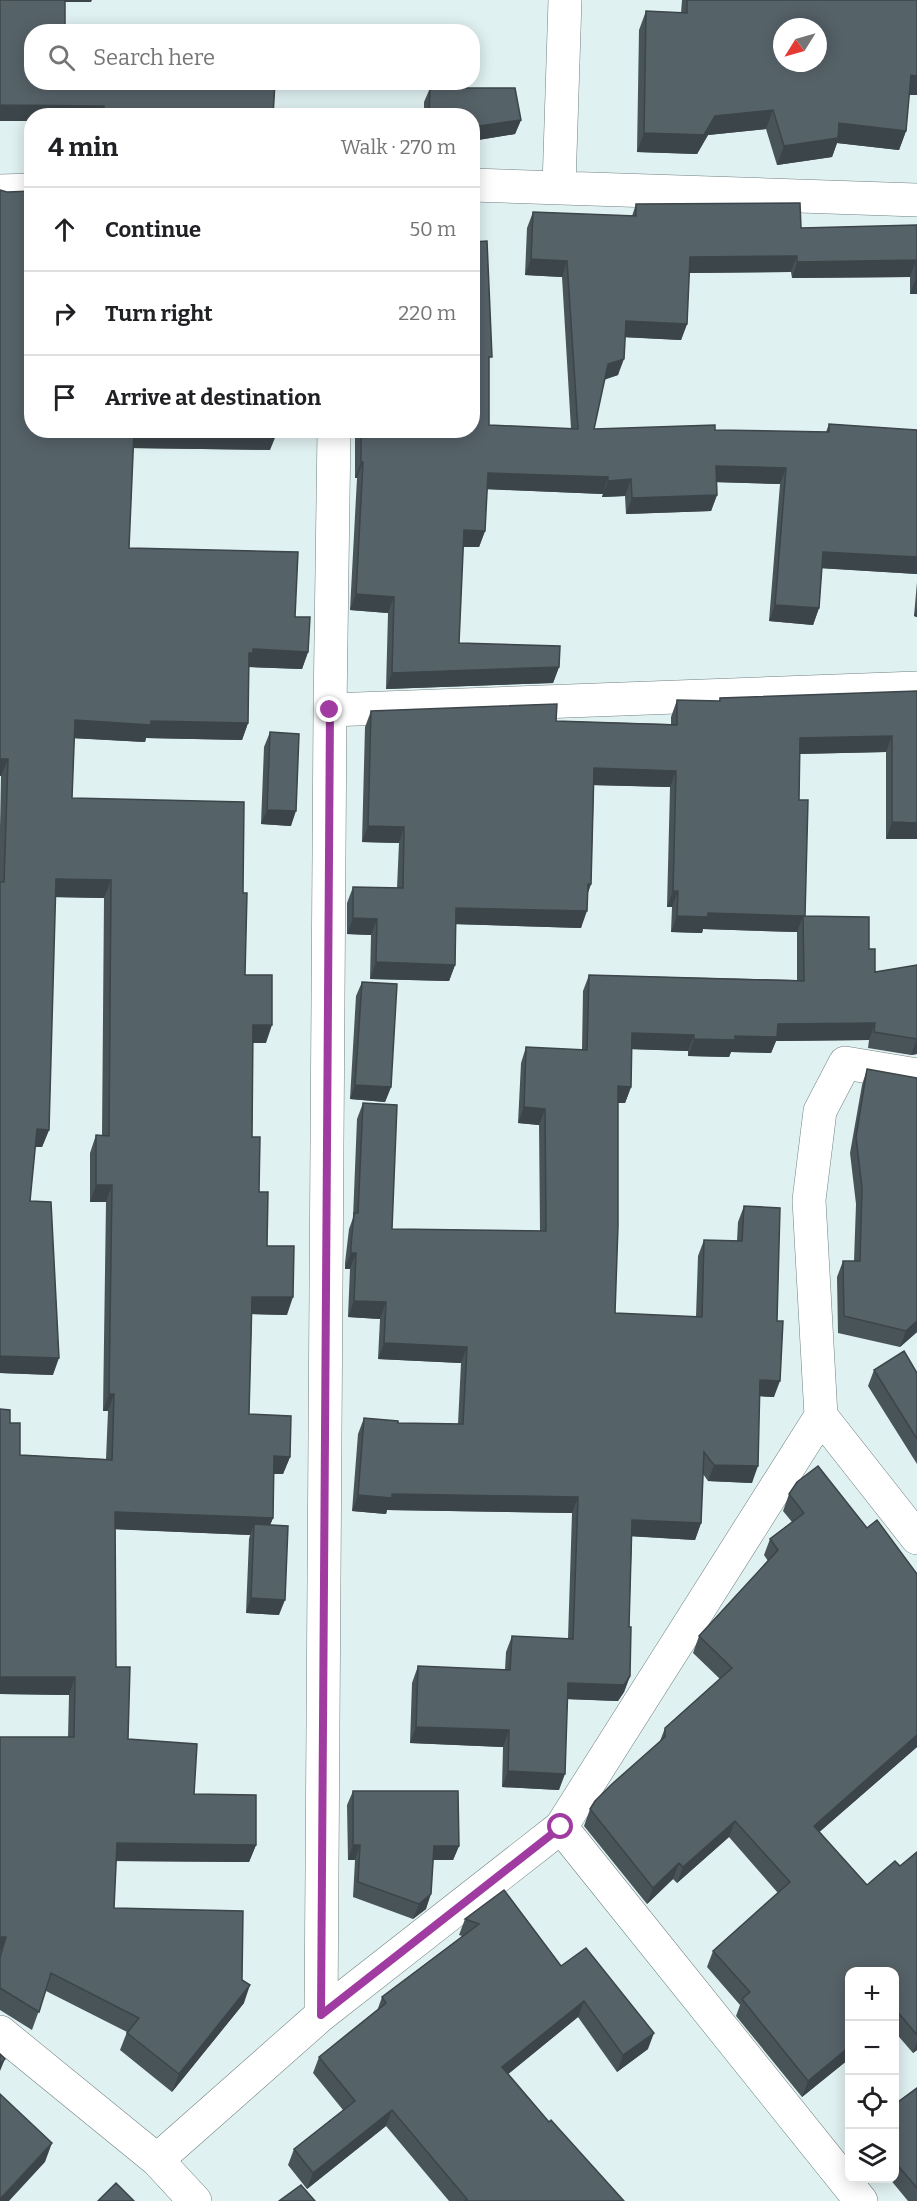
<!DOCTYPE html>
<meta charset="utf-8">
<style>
:root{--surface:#fff;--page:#f6f6f6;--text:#202124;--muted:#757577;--line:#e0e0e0}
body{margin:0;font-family:Bitter,serif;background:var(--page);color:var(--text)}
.controls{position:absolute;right:18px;bottom:18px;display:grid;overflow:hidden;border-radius:12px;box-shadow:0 3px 15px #0003}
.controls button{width:54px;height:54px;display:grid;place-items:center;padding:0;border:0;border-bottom:2px solid var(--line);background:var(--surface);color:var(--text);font:30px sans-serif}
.compass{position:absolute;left:773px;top:18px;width:54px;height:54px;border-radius:50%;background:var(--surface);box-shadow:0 3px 15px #0003;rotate:233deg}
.stop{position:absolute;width:18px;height:18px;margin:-14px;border:4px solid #a03ca1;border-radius:50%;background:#fff}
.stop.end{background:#a03ca1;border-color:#fff;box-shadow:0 2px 6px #0008}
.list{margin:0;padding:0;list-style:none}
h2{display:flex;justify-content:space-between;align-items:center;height:78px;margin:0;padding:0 24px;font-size:26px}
h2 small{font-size:20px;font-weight:400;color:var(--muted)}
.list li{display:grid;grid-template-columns:39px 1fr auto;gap:18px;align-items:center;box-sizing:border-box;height:84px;padding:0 24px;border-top:2px solid var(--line)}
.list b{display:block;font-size:22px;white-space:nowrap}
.list em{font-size:20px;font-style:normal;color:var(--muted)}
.icon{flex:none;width:33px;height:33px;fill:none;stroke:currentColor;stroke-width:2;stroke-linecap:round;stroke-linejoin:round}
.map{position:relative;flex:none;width:917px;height:2201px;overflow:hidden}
.search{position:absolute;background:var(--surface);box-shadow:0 3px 15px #0003;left:24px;top:24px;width:456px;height:66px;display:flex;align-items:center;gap:15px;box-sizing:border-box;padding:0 21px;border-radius:24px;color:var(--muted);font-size:22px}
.panel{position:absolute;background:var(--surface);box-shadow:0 3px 15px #0003;left:24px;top:108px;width:456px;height:330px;border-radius:24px}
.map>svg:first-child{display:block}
</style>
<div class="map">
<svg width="917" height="2201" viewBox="0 0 917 2201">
<rect width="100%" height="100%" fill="#e0f1f2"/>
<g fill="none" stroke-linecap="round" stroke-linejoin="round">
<defs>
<path id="minor" d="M472 185 917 200
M559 186 565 0
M0 191 32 190
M330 710 917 688
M917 1075 845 1063 820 1111 809 1200 821 1416 917 1538
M561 1827 861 2201
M321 2015 330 710 334 430
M0 2032 157 2160 195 2201
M157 2160 321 2015 561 1827 821 1416"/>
</defs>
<use href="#minor" stroke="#718081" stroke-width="34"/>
<use href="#minor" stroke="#fff" stroke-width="33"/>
</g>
<path fill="#495459" d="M682 0H917L906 131 899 150 837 143 832 157 777 165 766 129 708 135 697 154 637 152 639 30 646 11 681 13Z
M430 88 521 120 515 134 472 141V116H424V102Z
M0 190 32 430 270 450 133 448 129 548 295 617 308 652 302 669 249 667 248 723 242 740 146 738 145 742 74 738 72 798 243 893 245 975 266 1043H253L252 1137 267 1246 287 1315 252 1314 249 1414 290 1457 283 1474H274L273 1518 270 1525 279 1615 246 1613 249 1539 250 1535 115 1529 116 1667 128 1739 256 1845 249 1862 116 1861 114 1908 242 1980 244 2003 172 2092 120 2050 127 2032 46 1991 32 2030 0 2010V1737H68L69 1695 0 1694V1409L10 1423 20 1455 106 1459 108 1411H103L106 1202H90V1153L96 1135 102 1136 104 898 55 897 49 1130 42 1147H35L30 1201 53 1375 0 1373V827L1 776H0Z
M636 204 801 228 917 225V294H910V277L792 278 791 272 689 273 687 324 681 340 625 337 618 375 604 380 594 429 826 432 829 424 917 430V574L822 568 819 608 813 625 769 621 780 484 717 482V495L711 511 626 514 625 496 602 497 603 494 487 489 485 531 479 547H463L459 643 559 667 553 683 386 689 388 613 350 610 357 478H355V430H472L489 365V425L571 429 562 277 525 275 527 228 533 212 632 216Z
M917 582V617L914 616Z
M917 691V839H886V752L800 754 799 800 805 916 869 949 875 972 917 965V1054L911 1055 868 1048 869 1040 776 1041 771 1053 731 1052 729 1057 688 1056V1051L632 1049 631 1087 625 1103H618L615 1313 696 1317 698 1256 704 1240 737 1241 738 1222 744 1206 774 1397 759 1396 752 1483 708 1481 703 1474 701 1523 695 1540 632 1536 629 1627 630 1676 624 1692 618 1701 568 1699 559 1790 502 1787 503 1747 410 1743 412 1683 418 1666 505 1670 506 1652 512 1636 568 1639 572 1513 387 1510 386 1514 352 1511 358 1434 364 1418 398 1423 458 1424 461 1363 378 1359 380 1319 348 1317 350 1269H345V1263L349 1229 353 1218 357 1119 363 1103 392 1229 540 1231 539 1125 518 1123 521 1063 526 1047 582 1050 583 991 589 975 797 980V932L703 929 702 933 671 932 672 907H667L670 787 594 785 591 884 587 895 581 928 456 924 455 965 449 981 370 979 371 935 347 934V903L353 887 397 888 399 843 362 842 365 727 371 711 556 721 671 724V717L677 700 719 701 720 698Z
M270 732 291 826 261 824 264 747Z
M362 982 391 1087 385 1102 350 1099 356 996Z
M867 1069 917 1078V1332L900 1347 838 1333 837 1277 843 1261H854L856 1204 850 1153 862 1085Z
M874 1370 917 1373V1464L868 1386Z
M797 1482 917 1747 819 1832 867 1885 900 1866 917 1852V2050L913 2053 894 2031V1971H849V2059L802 2097 736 2016 740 2005 707 1967 713 1951 778 1893 729 1837 677 1883 673 1879 647 1904 584 1826 590 1809 660 1741 665 1728 720 1679 693 1653 699 1636 768 1561 764 1555 770 1539 792 1522 783 1511 789 1494Z
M353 1791 459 1846 453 1860H433L426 1909 413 1919 353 1897 355 1860H348L347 1805Z
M504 1890 561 1966 648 2049 617 2072 578 2017 508 2074 549 2122 624 2201H449L386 2126 307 2189 288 2165 294 2149 343 2110 313 2073 319 2057 377 2011 382 1997 462 1936 459 1935 465 1919Z
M917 2088V2201H908L889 2178H894V2105Z"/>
<path fill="#3c4549" d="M60 0H92L91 2H59Z
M911 75 917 76V95H904Z
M0 105 104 106 100 116H32V121H0Z
M773 110 766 129 708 135 697 154 637 152 644 133 715 116Z
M521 120 515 134 472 141V127Z
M839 123 906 131 899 150 837 143 832 157 777 165 784 146Z
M797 256 791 272 684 273 690 257Z
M531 259 567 261 562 277 525 275Z
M916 260 910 277 792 278 797 262Z
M916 278H917V294H910Z
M626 321 687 324 681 340 620 337Z
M624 359 618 375 602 380 608 364Z
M134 431 277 433 270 450 128 448Z
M361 462H363L357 478H355Z
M716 466 786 468 780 484 710 482Z
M488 473 608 477 603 494 482 489Z
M631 479 625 496 602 497 608 481Z
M717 495 711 511 626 514 632 498Z
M464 530 485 531 479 547H458Z
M823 552 917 557V574L817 568Z
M356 594 394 597 388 613 350 610Z
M775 605 819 608 813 625 769 621Z
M917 608V617L914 616Z
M253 649 308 652 302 669 248 667 249 653Z
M559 667 553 683 386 689 392 673Z
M75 720 151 721 248 723 242 740 146 738 145 742 69 738Z
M892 736 886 752 794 754 800 738Z
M0 759H8L1 776H0Z
M594 768 676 771 670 787 588 785Z
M267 810 296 811 291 826 261 824Z
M892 822 917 823V839H886Z
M368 826 404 827 399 843 362 842Z
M56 879 111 880 104 898 49 897Z
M588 884H591L585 901Z
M673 891H678L672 907H667Z
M456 908 587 911 581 928 450 924Z
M708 913 803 916 797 932 703 929 702 933 671 932 677 916Z
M353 918 377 919 371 935 347 934Z
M376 962 455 965 449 981 370 979Z
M875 1023 869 1040 776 1041 771 1053 731 1052 729 1057 688 1056 694 1039 735 1036 778 1024Z
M253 1025H272L266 1043H247Z
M632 1033 694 1035 688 1051 626 1049Z
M917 1039V1054L911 1055Z
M355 1085 391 1087 385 1102 350 1099Z
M618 1086 631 1087 625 1103H612Z
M524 1107 545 1109 539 1125 518 1123Z
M37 1129 49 1130 42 1147H31Z
M96 1185H112L106 1202H90Z
M351 1253H356L350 1269H345Z
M252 1297H293L287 1315 246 1314Z
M354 1301 386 1302 380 1319 348 1317Z
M917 1321V1332L900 1347 906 1331Z
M384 1343 467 1347 461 1363 378 1359Z
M0 1356 59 1358 53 1375 0 1373Z
M760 1380 780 1381 774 1397 754 1396Z
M109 1394H114L108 1411H103Z
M274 1456 290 1457 283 1474H268Z
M714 1465 758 1466 752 1483 708 1481Z
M392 1494 578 1497 572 1513 387 1510 386 1514 352 1511 358 1495Z
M115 1512 273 1518 266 1535 254 1524 250 1535 109 1529Z
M632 1520 701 1523 695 1540 626 1536Z
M251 1598 285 1600 279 1615 246 1613Z
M630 1676 624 1692 618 1701 563 1699 568 1683Z
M0 1677H75L69 1695 0 1694Z
M416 1727 509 1730 503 1747 410 1743Z
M917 1735V1747L808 1842 814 1826Z
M508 1771 565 1774 559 1790 502 1787Z
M735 1821 729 1837 677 1883 683 1867Z
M117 1843 256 1845 249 1862 111 1861Z
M353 1845H360L355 1860H348Z
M434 1846H459L453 1860H429Z
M679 1863 673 1879 647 1904 653 1888Z
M431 1894 426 1909 413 1919 419 1904Z
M0 1937H6L0 1952Z
M250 1985 244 2003 172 2092 179 2074Z
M584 2001 578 2017 496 2084 502 2067Z
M654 2033 648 2049 617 2072 623 2055Z
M917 2041V2050L913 2053Z
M849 2047V2059L802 2097 808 2081Z
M5 2059 0 2071V2063Z
M392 2110 386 2126 307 2189 313 2173Z
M52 2143 45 2162 9 2201H0V2199Z"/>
<path fill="#556268" stroke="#3c4549" stroke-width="1.5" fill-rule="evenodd" d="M0 0H65V32H32V82H275L273 116H199L182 114V116H103L104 106 0 105Z
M687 0H917V76L911 75 906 131 839 123 838 138 784 146 773 110 715 116 704 135 644 133 646 11 687 13ZM782 27H818V63H782Z
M430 88H515L521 120 472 127V116H429Z
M0 190 7 192 32 191V430H277V433L134 431 129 548 298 552 295 617H310L308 652 253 649V653H249L248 723 151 721V725L75 720 72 798 244 802 243 893H247L245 975H272V1025H253L252 1137H260L259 1192H268L267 1246H294L293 1297H252L249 1414 291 1416 290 1457 274 1456 273 1518 115 1512 116 1667H130L128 1739 197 1744 194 1794 256 1795V1845L117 1843 114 1908 243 1911 242 1980 250 1985 179 2074 127 2033 139 2018 51 1973 39 2012 0 1988V1957L6 1937H0V1737H74L75 1677H0V1409L10 1410V1423H20V1455L112 1460 114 1394H109L112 1185H96V1135L109 1136 111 880 56 879 49 1130 37 1129 30 1201 51 1202 59 1358 0 1356V882H4L8 759H0Z
M800 203 801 228 917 225V278H916V260L797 262V256L690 257 687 324 626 321 624 359 608 364 594 429 715 425V430L829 432V424L917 430V557L823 552 819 608 775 605 786 468 716 466 717 495 632 498 631 479 608 481V477L488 473 485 531 464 530 459 643 560 646 559 667 392 673 394 597 356 594 363 462H361V430H472V242L487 241 492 357H489V425L578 429 567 261 531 259 533 212 636 216V204Z
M917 691V823L892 822V736L800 738 799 800H808L805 916 708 913V917L677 916 678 891H673L676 771 594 768 591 884H588L587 911 456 908 455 965 376 962 377 919 353 918V887L403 888 404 827 368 826 371 711 557 704 556 721 677 725V700L720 701V698Z
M270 732 299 734 296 811 267 810Z
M803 916 869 917V949H875V972L917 965V1039L874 1032 875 1023 778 1024 777 1037 735 1036V1040L694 1039V1035L632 1033 631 1087 618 1086V1226L615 1313 702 1317 704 1240 742 1241 744 1206 780 1208 777 1321H783L780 1381 760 1380 758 1466 714 1465 704 1452 701 1523 632 1520 629 1627H631L630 1676 624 1685 568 1683 565 1774 508 1771 509 1730 416 1727 418 1666 510 1670 512 1636 573 1639 578 1497 392 1494V1498L358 1495 364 1418 398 1421V1423L463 1424 467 1347 384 1343 386 1302 354 1301 356 1253H351V1246L354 1213H358L363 1103 397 1105 392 1229 546 1231 545 1109 524 1107 526 1047 587 1050 589 975 804 981Z
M362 982 397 984 391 1087 355 1085Z
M867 1069 917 1078V1321L906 1331 844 1316 843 1261H860L862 1188 856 1137Z
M904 1351 917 1373V1439L874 1370Z
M818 1466 867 1528 877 1520 917 1574V1735L814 1826 867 1885 895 1861 900 1866 917 1852V2035L896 2010 894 2012V1971H849V2047L808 2081 742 1999 750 1992 713 1951 790 1882 735 1821 683 1867 679 1863 653 1888 590 1809 595 1801 612 1784 665 1737V1728L732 1668 699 1636 778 1550 770 1539 804 1513 789 1494 797 1482Z
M254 1524 288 1526 285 1600 251 1598Z
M353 1791H458L459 1846H434L431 1894 419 1904 358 1882 360 1845H353Z
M504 1890 561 1966 586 1948 654 2033 623 2055 584 2001 502 2067 549 2122 551 2120 624 2201H464L467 2199 392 2110 313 2173 294 2149 355 2101 319 2057 386 2003 382 1997 479 1924 465 1919Z
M0 2054 5 2059 0 2063Z
M917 2088V2188L894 2161V2105Z
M0 2094 52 2143 0 2199Z
M116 2183 134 2201H98Z
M301 2185 315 2201H279Z"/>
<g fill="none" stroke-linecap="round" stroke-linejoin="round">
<path stroke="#a03ca1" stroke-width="8" d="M330 710 321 2015 561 1827"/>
</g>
</svg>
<div class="controls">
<button>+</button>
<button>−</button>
<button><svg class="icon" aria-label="locate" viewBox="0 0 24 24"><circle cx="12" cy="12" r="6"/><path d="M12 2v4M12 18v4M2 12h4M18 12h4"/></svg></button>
<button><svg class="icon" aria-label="layers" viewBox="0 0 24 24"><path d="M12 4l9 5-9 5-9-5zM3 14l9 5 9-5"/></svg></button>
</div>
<svg class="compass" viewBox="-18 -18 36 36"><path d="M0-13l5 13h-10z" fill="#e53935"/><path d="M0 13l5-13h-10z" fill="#757577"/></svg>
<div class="stop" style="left:561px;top:1827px"></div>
<div class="stop end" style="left:330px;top:710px"></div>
<div class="search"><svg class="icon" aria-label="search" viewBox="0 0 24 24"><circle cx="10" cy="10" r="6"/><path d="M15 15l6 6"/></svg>Search here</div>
<section class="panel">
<h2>4 min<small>Walk · 270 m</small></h2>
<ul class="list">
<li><svg class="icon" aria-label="ahead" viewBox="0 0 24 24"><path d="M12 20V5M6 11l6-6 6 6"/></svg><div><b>Continue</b></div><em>50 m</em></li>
<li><svg class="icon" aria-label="right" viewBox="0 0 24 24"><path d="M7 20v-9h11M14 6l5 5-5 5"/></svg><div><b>Turn right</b></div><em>220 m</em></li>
<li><svg class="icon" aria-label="arrive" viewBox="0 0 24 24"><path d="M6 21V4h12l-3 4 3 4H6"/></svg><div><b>Arrive at destination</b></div></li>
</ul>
</section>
</div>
